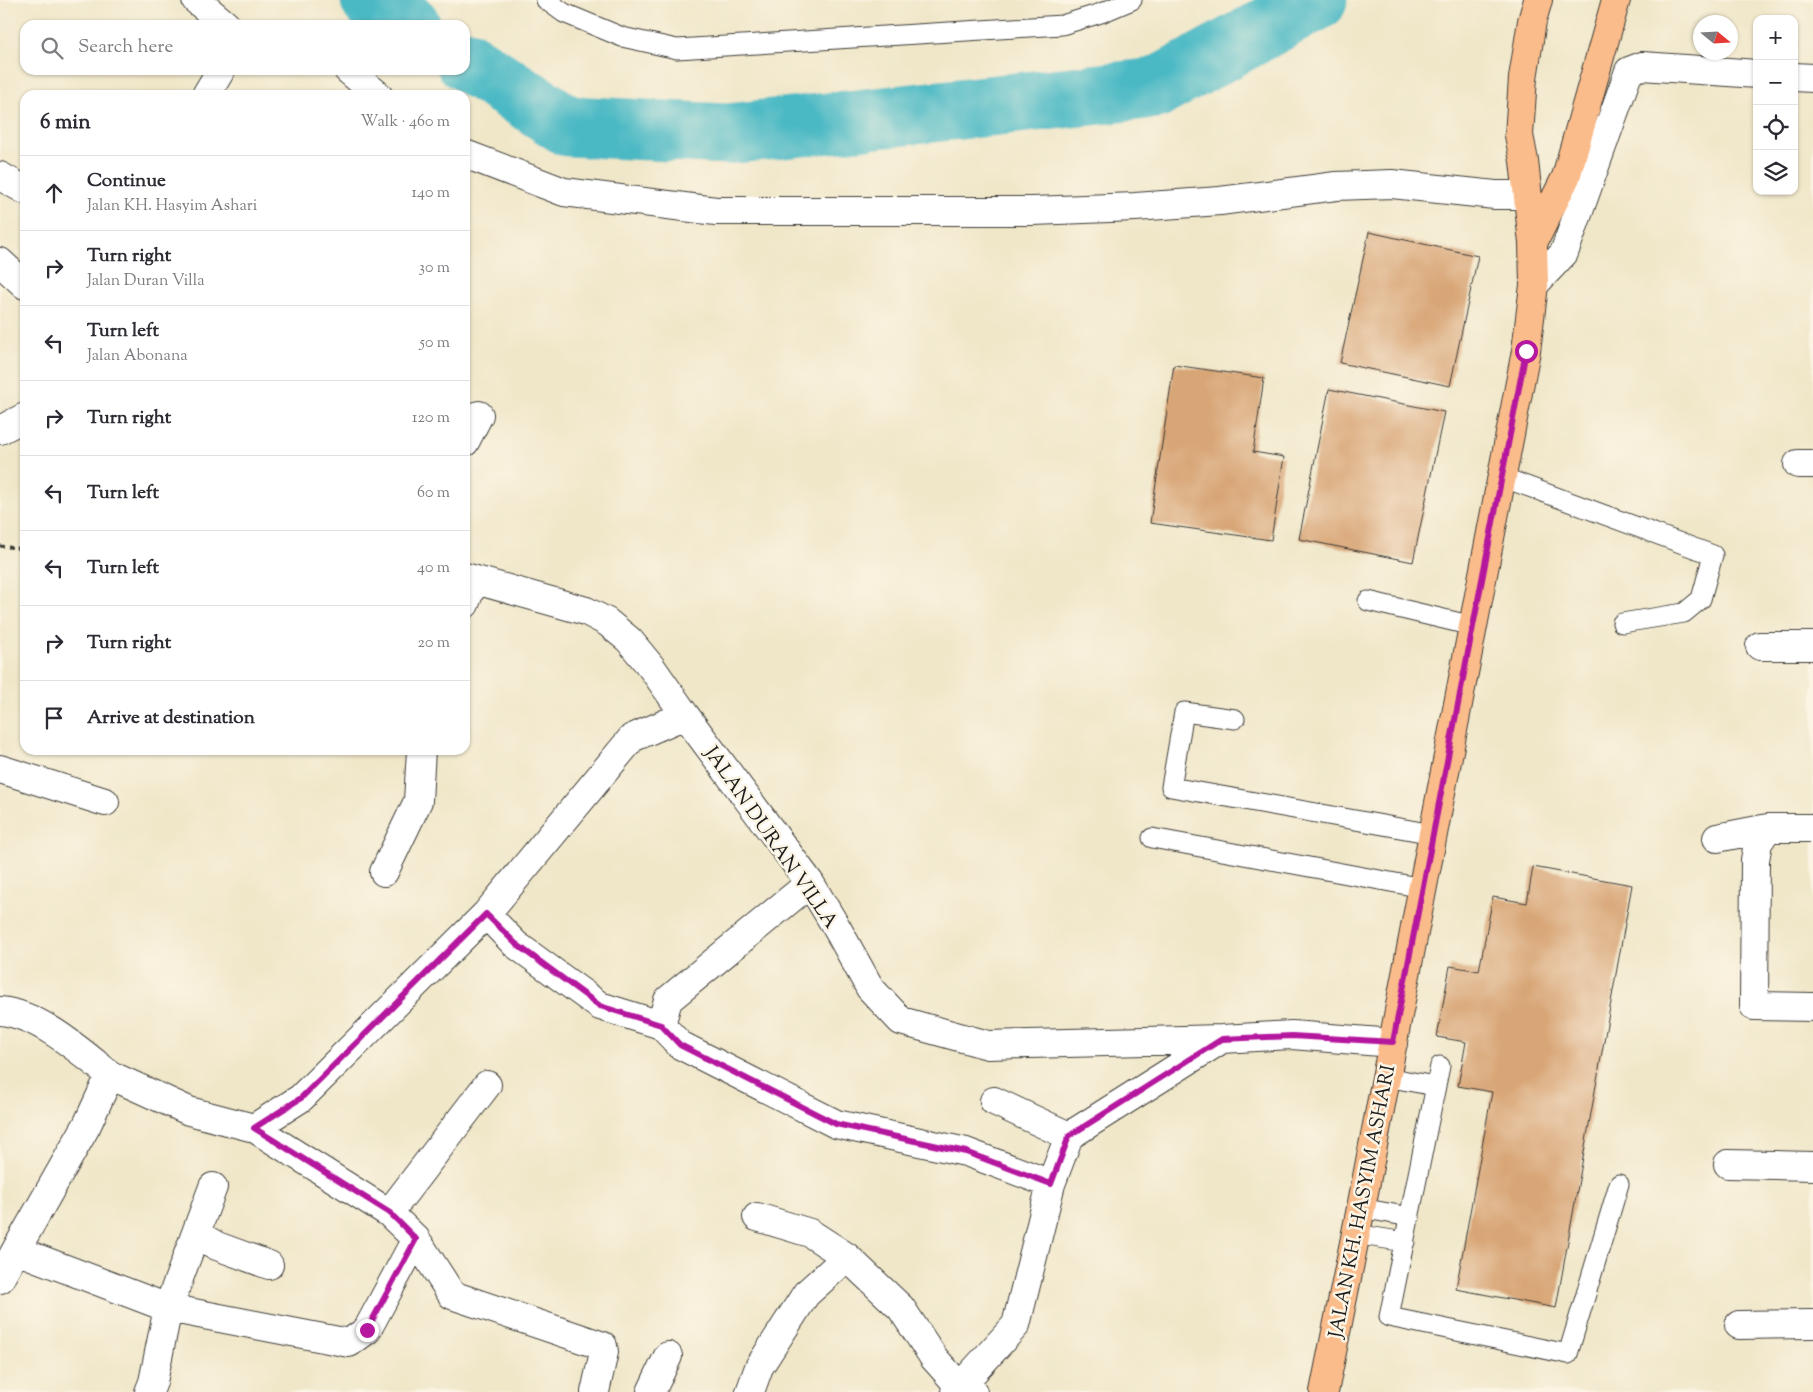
<!DOCTYPE html>
<meta charset="utf-8">
<style>
:root{--surface:#fff;--page:#f2f2f3;--text:#2b2b33;--muted:#7c7c81;--line:#e1e1e2}
body{margin:0;font-family:"Sorts Mill Goudy",serif;background:var(--page);color:var(--text)}
.controls{position:absolute;right:15px;top:15px;display:grid;overflow:hidden;border-radius:10px;box-shadow:0 1px 4px #0004}
.controls button{width:45px;height:45px;display:grid;place-items:center;padding:0;border:0;border-bottom:1px solid var(--line);background:var(--surface);color:var(--text);font:25px sans-serif}
.compass{position:absolute;left:1693px;top:15px;width:45px;height:45px;border-radius:50%;background:var(--surface);box-shadow:0 1px 4px #0004;rotate:108deg}
.stop{position:absolute;width:15px;height:15px;margin:-11px;border:4px solid #b5179e;border-radius:50%;background:#fff}
.stop.end{background:#b5179e;border-color:#fff;box-shadow:0 1px 5px #0008}
.list{margin:0;padding:0;list-style:none}
h2{display:flex;justify-content:space-between;align-items:center;height:65px;margin:0;padding:0 20px;font-size:21px}
h2 small{font-size:16px;font-weight:400;color:var(--muted)}
.list li{display:grid;grid-template-columns:32px 1fr auto;gap:15px;align-items:center;box-sizing:border-box;height:75px;padding:0 20px;border-top:1px solid var(--line)}
.list b{display:block;font-size:19px;white-space:nowrap}
.list p{margin:0;font-size:16px;white-space:nowrap;color:var(--muted)}
.list em{font-size:16px;font-style:normal;color:var(--muted)}
.icon{flex:none;width:28px;height:28px;fill:none;stroke:currentColor;stroke-width:2;stroke-linecap:round;stroke-linejoin:round}
.map{position:relative;flex:none;width:1813px;height:1392px;overflow:hidden}
.search{position:absolute;background:var(--surface);box-shadow:0 1px 4px #0004;left:20px;top:20px;width:450px;height:55px;display:flex;align-items:center;gap:12px;box-sizing:border-box;padding:0 18px;border-radius:15px;color:var(--muted);font-size:19px}
.panel{position:absolute;background:var(--surface);box-shadow:0 1px 4px #0004;left:20px;top:90px;width:450px;height:665px;border-radius:15px}
.map>svg:first-child{display:block}
</style>
<div class="map">
<svg width="1813" height="1392" viewBox="0 0 1813 1392">
<rect width="100%" height="100%" fill="#fcf5e5"/>
<filter id="ink" filterUnits="userSpaceOnUse"><feTurbulence type="fractalNoise" baseFrequency=".02" numOctaves="2"/><feDisplacementMap in="SourceGraphic" scale="10" xChannelSelector="R" yChannelSelector="G"/><feConvolveMatrix kernelMatrix="1 2 1 2 8 2 1 2 1" color-interpolation-filters="sRGB"/></filter>
<filter id="wash" filterUnits="userSpaceOnUse"><feTurbulence type="fractalNoise" baseFrequency=".0096" numOctaves="4" result="noise"/><feDisplacementMap in="SourceGraphic" scale="20" xChannelSelector="R" yChannelSelector="G"/><feGaussianBlur stdDeviation="1.12" result="paint"/><feColorMatrix in="noise" values="0 0 0 0 0 0 0 0 0 0 0 0 0 0 0 0 0 1.4 0 .05"/><feComposite in="paint" operator="in"/></filter>
<g filter="url(#wash)">
<rect width="100%" height="100%" fill="#f0e7c9"/>
<g fill="none" stroke-linecap="round" stroke-linejoin="round">
<path stroke="#4bb9c4" stroke-width="61" d="M371 0 410 25
M465 60 568 126 727 134 1156 88 1317 0"/>
</g>
<g id="blocks">
<path fill="#d8a576" d="M1369 232 1478 256 1450 386 1340 363Z
M1174 365 1264 378 1253 452 1284 457 1271 540 1150 523Z
M1329 389 1444 412 1413 562 1299 539Z
M1533 867 1632 885 1556 1308 1456 1289 1492 1092 1458 1086 1466 1042 1437 1037 1450 966 1479 971 1493 897 1527 903Z"/>
</g>
</g>
<g filter="url(#ink)">
<use href="#blocks" fill-opacity="0" stroke="#3c3a36" stroke-width="1"/>
<g fill="none" stroke-linecap="round" stroke-linejoin="round">
<defs>
<path id="lane" d="M546 0 564 13 622 37 677 49 1062 25 1101 13 1132 0
M1502 477 1713 555 1701 599 1684 613 1622 623
M1368 601 1473 626
M1235 719 1184 712 1171 787 1433 834
M1152 838 1423 888
M1440 1066 1389 1317 1568 1354 1619 1184
M1386 1077 1435 1086
M1361 1208 1410 1217
M1355 1234 1405 1242"/>
<path id="street" d="M196 0 226 25
M348 70 378 95
M1794 77 1813 78
M206 95 221 70
M465 154 564 192 716 211H1033L1135 207 1220 201 1336 186 1392 184 1495 195H1527
M0 176 25 190
M0 262 25 285
M1534 285 1564 253 1629 71 1642 66 1757 74
M0 430 25 417
M465 442 479 415
M1798 464H1813
M465 577 586 611 607 622 629 640 652 668 685 715 810 883 838 930 870 988 901 1021 988 1045 1222 1039 1292 1035 1393 1043
M465 604 474 580
M1760 646H1813
M0 769 105 802
M1768 828 1758 843 1755 860 1754 1006 1813 1007
M1717 838 1768 828H1813
M384 872 418 801 421 750
M486 914 515 944 600 1006 661 1025 680 1045 836 1124 966 1152 1051 1184
M0 1011C39 1014 80 1051 110 1075L87 1125 16 1250
M661 1025 668 1000 810 883
M110 1075 189 1111 254 1128 389 1213 416 1239 452 1295 603 1346 604 1352 595 1392
M994 1101 1069 1136
M254 1128 301 1098 486 914 632 738 685 715
M1728 1164 1813 1166
M389 1213 487 1085
M757 1217 810 1233 847 1257 901 1308 934 1358 960 1387 973 1392
M196 1234 217 1246 269 1265
M0 1279 16 1250 168 1308 213 1187
M1739 1325 1813 1324
M149 1392 153 1382 168 1308 349 1343 367 1330 416 1239
M651 1392 668 1356
M750 1392 759 1367 806 1294 847 1257
M955 1392 1016 1325 1051 1184 1069 1136 1222 1039"/>
<path id="primary" d="M1533 243 1566 177 1616 0
M1324 1392 1361 1208 1526 351 1534 285 1533 243 1524 161 1519 135 1523 78 1532 21 1538 0"/>
</defs>
<use href="#lane" stroke="#3c3a36" stroke-width="21"/>
<use href="#street" stroke="#3c3a36" stroke-width="30"/>
<use href="#primary" stroke="#3c3a36" stroke-width="30"/>
<path stroke="#3c3a36" stroke-width="3" stroke-dasharray="4 4" stroke-linecap="butt" d="M0 546 25 549"/>
<use href="#lane" stroke="#fff" stroke-width="19"/>
<use href="#street" stroke="#fff" stroke-width="28"/>
<use href="#primary" stroke="#fabc8b" stroke-width="28"/>
</g>
</g>
<g fill="none" stroke-linecap="round" stroke-linejoin="round" filter="url(#ink)">
<path stroke="#b5179e" stroke-width="6" d="M367 1330 416 1239 390 1213 254 1128 301 1098 486 914 516 944 600 1006 661 1025 680 1045 836 1124 966 1152 1051 1184 1069 1136 1222 1039 1292 1036 1393 1042 1526 351"/>
</g>
<g text-anchor="middle" stroke-width="5" stroke-linejoin="round" paint-order="stroke">
<g font-size="20" fill="#1c1c1c" stroke="#fcf5e5">
<text transform="translate(772 837) rotate(55)" y="7">JALAN DURAN VILLA</text>
<text transform="translate(1361 1201) rotate(-79)" y="7">JALAN KH. HASYIM ASHARI</text>
</g>
</g>
</svg>
<div class="controls">
<button>+</button>
<button>−</button>
<button><svg class="icon" aria-label="locate" viewBox="0 0 24 24"><circle cx="12" cy="12" r="6"/><path d="M12 2v4M12 18v4M2 12h4M18 12h4"/></svg></button>
<button><svg class="icon" aria-label="layers" viewBox="0 0 24 24"><path d="M12 4l9 5-9 5-9-5zM3 14l9 5 9-5"/></svg></button>
</div>
<svg class="compass" viewBox="-18 -18 36 36"><path d="M0-13l5 13h-10z" fill="#e53935"/><path d="M0 13l5-13h-10z" fill="#7c7c81"/></svg>
<div class="stop" style="left:1526px;top:351px"></div>
<div class="stop end" style="left:367px;top:1330px"></div>
<div class="search"><svg class="icon" aria-label="search" viewBox="0 0 24 24"><circle cx="10" cy="10" r="6"/><path d="M15 15l6 6"/></svg>Search here</div>
<section class="panel">
<h2>6 min<small>Walk · 460 m</small></h2>
<ul class="list">
<li><svg class="icon" aria-label="ahead" viewBox="0 0 24 24"><path d="M12 20V5M6 11l6-6 6 6"/></svg><div><b>Continue</b><p>Jalan KH. Hasyim Ashari</p></div><em>140 m</em></li>
<li><svg class="icon" aria-label="right" viewBox="0 0 24 24"><path d="M7 20v-9h11M14 6l5 5-5 5"/></svg><div><b>Turn right</b><p>Jalan Duran Villa</p></div><em>30 m</em></li>
<li><svg class="icon" aria-label="left" viewBox="0 0 24 24"><path d="M17 20v-9H6M10 6l-5 5 5 5"/></svg><div><b>Turn left</b><p>Jalan Abonana</p></div><em>50 m</em></li>
<li><svg class="icon" aria-label="right" viewBox="0 0 24 24"><path d="M7 20v-9h11M14 6l5 5-5 5"/></svg><div><b>Turn right</b></div><em>120 m</em></li>
<li><svg class="icon" aria-label="left" viewBox="0 0 24 24"><path d="M17 20v-9H6M10 6l-5 5 5 5"/></svg><div><b>Turn left</b></div><em>60 m</em></li>
<li><svg class="icon" aria-label="left" viewBox="0 0 24 24"><path d="M17 20v-9H6M10 6l-5 5 5 5"/></svg><div><b>Turn left</b></div><em>40 m</em></li>
<li><svg class="icon" aria-label="right" viewBox="0 0 24 24"><path d="M7 20v-9h11M14 6l5 5-5 5"/></svg><div><b>Turn right</b></div><em>20 m</em></li>
<li><svg class="icon" aria-label="arrive" viewBox="0 0 24 24"><path d="M6 21V4h12l-3 4 3 4H6"/></svg><div><b>Arrive at destination</b></div></li>
</ul>
</section>
</div>
